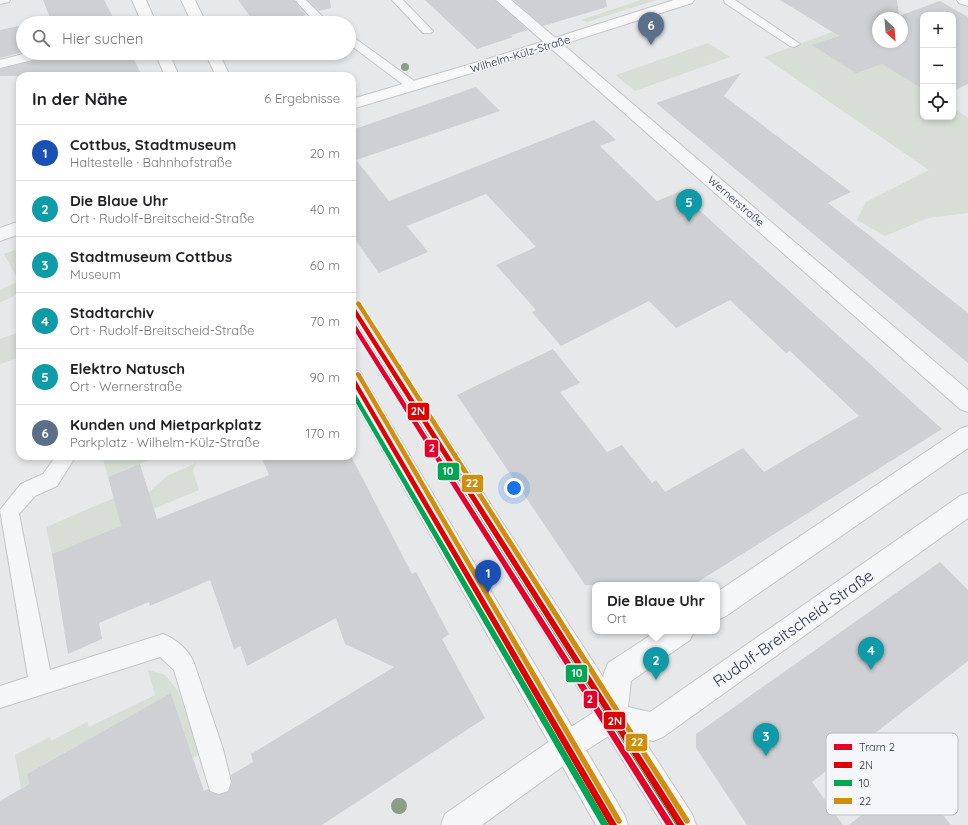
<!DOCTYPE html>
<html lang="de">
<meta charset="utf-8">
<style>
:root{--surface:#fff;--page:#f2f2f2;--text:#202124;--muted:#757577;--line:#e0e0e0;--accent:#db2777}
body{margin:0;font-family:Quicksand,sans-serif;background:var(--page);color:var(--text)}
.controls{position:absolute;right:12px;top:12px;display:grid;overflow:hidden;border-radius:8px;box-shadow:0 2px 6px #0003}
.controls button{width:36px;height:36px;display:grid;place-items:center;padding:0;border:0;border-bottom:1px solid var(--line);background:var(--surface);color:var(--text);font:20px sans-serif}
.compass{position:absolute;left:872px;top:12px;width:36px;height:36px;border-radius:50%;background:var(--surface);box-shadow:0 2px 6px #0003;rotate:154deg}
.you{position:absolute;left:514px;top:488px;width:14px;height:14px;margin:-10px;border:3px solid #fff;border-radius:50%;background:#1a73e8;box-shadow:0 0 0 6px #1a73e833}
.badge{display:grid;place-items:center;width:26px;height:26px;border-radius:50%;background:var(--accent);color:#fff;font-size:13px;font-weight:700}
.pin{position:absolute;translate:-50% -33px;filter:drop-shadow(0 1px 2px #0008)}
.pin::after{content:'';position:absolute;top:21px;width:14px;height:12px;background:inherit;clip-path:polygon(0 0,100% 0,50% 100%)}
.popup{position:absolute;left:592px;top:582px;width:128px;height:52px;box-sizing:border-box;display:grid;place-content:center;border-radius:8px;background:var(--surface);filter:drop-shadow(0 1px 3px #0005);font-size:13px;white-space:nowrap;color:var(--muted)}
.popup b{font-size:15px;color:var(--text)}
.popup::after{content:'';position:absolute;left:50%;top:100%;margin-left:-8px;border:8px solid transparent;border-top-color:var(--surface)}
.list{margin:0;padding:0;list-style:none}
h2{display:flex;justify-content:space-between;align-items:center;height:52px;margin:0;padding:0 16px;font-size:17px}
h2 small{font-size:13px;font-weight:400;color:var(--muted)}
.list li{display:grid;grid-template-columns:26px 1fr auto;gap:12px;align-items:center;box-sizing:border-box;height:56px;padding:0 16px;border-top:1px solid var(--line)}
.list b{display:block;font-size:15px;white-space:nowrap}
.list p{margin:0;font-size:13px;white-space:nowrap;color:var(--muted)}
.list em{font-size:13px;font-style:normal;color:var(--muted)}
.icon{flex:none;width:22px;height:22px;fill:none;stroke:currentColor;stroke-width:2;stroke-linecap:round;stroke-linejoin:round}
.map{position:relative;flex:none;width:968px;height:825px;overflow:hidden}
.search{position:absolute;background:var(--surface);box-shadow:0 2px 6px #0003;left:16px;top:16px;width:340px;height:44px;display:flex;align-items:center;gap:10px;box-sizing:border-box;padding:0 14px;border-radius:22px;color:var(--muted);font-size:15px}
.panel{position:absolute;background:var(--surface);box-shadow:0 2px 6px #0003;left:16px;top:72px;width:340px;height:388px;border-radius:12px}
.map>svg:first-child{display:block}
</style>
<div class="map">
<svg width="968" height="825" viewBox="0 0 968 825">
<rect width="100%" height="100%" fill="#e6e8ea"/>
<path fill="#d6ded6" d="M641 0H656L587 22 581 20Z
M832 32 923 89V117H953V108L968 118V213L928 218 885 236 857 220 866 202 929 170 764 57Z
M708 43 730 57 635 91 616 75Z
M15 250C19 263 27 288 12 297 9 299 4 300 0 302V290L19 281 4 254Z
M20 332V371L17 358 0 364V339Z
M102 456H159L108 477Z
M196 463 193 471 199 490 139 515 136 504 167 476Z
M114 498 122 526 52 554 46 527Z
M148 670 165 675 178 691 200 754 193 758 171 693 27 774 29 784 21 788 15 755 50 737 51 741 87 722 89 727 155 695Z"/>
<path fill="#ced0d3" fill-rule="evenodd" d="M43 0H104L116 23H31L50 18Z
M238 0H294L306 15 277 23H255Z
M308 0H330L331 8 319 11Z
M425 0H495L528 30 511 35 513 37 477 49Z
M513 0H606L607 7 543 26Z
M780 0H897L899 16 940 1 968 17V84L953 91V15H923V89L882 64 856 73 812 45 839 36ZM878 18H902V42H878Z
M23 25V52L0 58V30Z
M52 53H131L142 76H0V69L49 57Z
M741 73 724 96 851 192 828 203 968 313V363L656 103Z
M476 87 500 111 356 160 389 201 594 120 616 140 600 146 657 201 679 192 942 429 693 585H585L457 395 553 349 580 383 560 392 607 452 622 445 652 483 656 480 665 492 743 448 764 472 859 416 790 351 786 353 730 300 676 328 649 301 561 346 532 312 536 310 496 265 536 247 486 194 407 226 428 252 379 273 352 235V130Z
M261 456H351L412 574 416 572 449 634 442 639 485 718 322 825H0V801L29 784 27 774 171 693 204 791 208 789 210 792 219 795 229 791 232 782 231 775 253 762 251 754 394 667 345 644 336 618 247 666 240 646 234 649 210 580 150 606 149 602 99 623 102 639 68 654 52 554 121 526 108 477 140 464 157 519 269 475Z
M940 562 968 590V661L812 782 843 825H747L696 748V734Z
M911 775 951 825H849Z"/>
<g fill="none" stroke-linecap="round" stroke-linejoin="round">
<defs>
<path id="lane" d="M0 0H10L9 2 0 4Z
M295 0H306L329 23H316Z
M392 0H403L431 29 433 31 431 33H423Z
M724 0H735L800 44 794 47 790 46 725 3Z
M349 36 353 37 417 83 419 86 417 89H409L349 44Z
M56 456H76L57 486 35 496 19 514 50 670 163 634C176 639 189 650 194 663L223 749 231 782 228 791 219 794 210 791 174 670 160 657 0 708V686L28 677 0 510 21 484 43 474Z"/>
<path id="street" d="M496 0H511L968 390V412L960 409Z
M957 0H968V6L959 3Z
M27 53H51L49 56 0 68V60Z
M20 221V234L0 241V228Z
M968 426V448L726 616 717 620V592L960 429Z
M968 493V518L663 737 653 741 615 732 577 756 482 825H441L445 814 557 736 599 709 604 673 608 663 657 631H694L690 640 631 681 628 707 650 712 960 496Z"/>
<path id="secondary" d="M132 0H146L156 23H142Z
M181 0H195L206 23H192Z
M674 0H694L692 3 498 65 352 109V99L488 59Z
M155 53H169L179 76H165Z
M205 53H219L230 76H216Z
M352 300 359 302 692 814 696 825H663L352 324Z
M352 369 360 372 624 814 628 825H596L352 397Z"/>
</defs>
<use href="#lane" stroke="#c4c6c8" stroke-width="2"/>
<use href="#street" stroke="#c4c6c8" stroke-width="2"/>
<use href="#secondary" stroke="#c4c6c8" stroke-width="2"/>
<use href="#lane" fill="#f5f6f7" fill-rule="evenodd"/>
<use href="#street" fill="#f5f6f7" fill-rule="evenodd"/>
<use href="#secondary" fill="#f8f8f8" fill-rule="evenodd"/>
<defs>
<path id="bus-1" d="M352 305 354 306 685 825H677L352 311Z
M352 376 354 377 617 825H609L352 382Z"/>
<path id="bus-2" d="M352 318 354 319 677 825H669L352 324Z
M352 390 354 391 609 825H601L352 396Z"/>
<path id="bus-3" d="M358 301 360 302 689 819 690 821 689 823 687 824 685 823 356 304V303Z
M358 372 360 373 621 819 622 821 621 823 619 824 617 823 356 375V373Z"/>
</defs>
<use href="#bus-1" stroke="#f4f6f9" stroke-width="3"/>
<use href="#bus-2" stroke="#f4f6f9" stroke-width="3"/>
<use href="#bus-3" stroke="#f4f6f9" stroke-width="3"/>
<use href="#bus-1" fill="#df0101" fill-rule="evenodd"/>
<use href="#bus-2" fill="#00a651" fill-rule="evenodd"/>
<use href="#bus-3" fill="#ce8f0e" fill-rule="evenodd"/>
<defs>
<path id="tram-1" d="M352 321 354 322 674 825H666L352 327Z"/>
</defs>
<use href="#tram-1" stroke="#f4f6f9" stroke-width="3"/>
<use href="#tram-1" fill="#e4002b" fill-rule="evenodd"/>
</g>
<g fill="#8a9e88">
<circle cx="405" cy="67" r="4"/>
<circle cx="399" cy="806" r="8"/>
</g>
<g text-anchor="middle" stroke-width="3" stroke-linejoin="round" paint-order="stroke">
<g font-size="11" fill="#2b3445" stroke="#f4f6f9">
<text transform="translate(520 54) rotate(-17)" y="4">Wilhelm-Külz-Straße</text>
<text transform="translate(736 201) rotate(41)" y="4">Wernerstraße</text>
</g>
<g font-size="16" fill="#2b3445" stroke="#f4f6f9">
<text transform="translate(793 628) rotate(-35)" y="6">Rudolf-Breitscheid-Straße</text>
</g>
</g>
<rect x="826" y="733" width="132" height="82" rx="6" fill="#f4f6f9" stroke="#b8bcc3" stroke-width="1"/>
<rect x="834" y="744" width="18" height="6" fill="#e4002b"/>
<rect x="834" y="762" width="18" height="6" fill="#df0101"/>
<rect x="834" y="780" width="18" height="6" fill="#00a651"/>
<rect x="834" y="798" width="18" height="6" fill="#ce8f0e"/>
<g font-size="11" fill="#2b3445">
<text x="859" y="751">Tram 2</text>
<text x="859" y="769">2N</text>
<text x="859" y="787">10</text>
<text x="859" y="805">22</text>
</g>
<g stroke="#f4f6f9" stroke-width="1.5">
<rect x="407" y="402" width="23" height="19" rx="4" fill="#df0101"/>
<rect x="424" y="439" width="15" height="19" rx="4" fill="#e4002b"/>
<rect x="437" y="462" width="23" height="19" rx="4" fill="#00a651"/>
<rect x="461" y="474" width="23" height="19" rx="4" fill="#ce8f0e"/>
<rect x="565" y="664" width="23" height="19" rx="4" fill="#00a651"/>
<rect x="583" y="690" width="15" height="19" rx="4" fill="#e4002b"/>
<rect x="603" y="711" width="23" height="19" rx="4" fill="#df0101"/>
<rect x="625" y="733" width="23" height="19" rx="4" fill="#ce8f0e"/>
</g>
<g font-size="11" text-anchor="middle" font-weight="bold" fill="#fff">
<text x="418" y="415">2N</text>
<text x="432" y="452">2</text>
<text x="448" y="475">10</text>
<text x="472" y="487">22</text>
<text x="577" y="677">10</text>
<text x="590" y="703">2</text>
<text x="615" y="725">2N</text>
<text x="637" y="746">22</text>
</g>
</svg>
<div class="controls">
<button>+</button>
<button>−</button>
<button><svg class="icon" aria-label="locate" viewBox="0 0 24 24"><circle cx="12" cy="12" r="6"/><path d="M12 2v4M12 18v4M2 12h4M18 12h4"/></svg></button>
</div>
<svg class="compass" viewBox="-18 -18 36 36"><path d="M0-13l5 13h-10z" fill="#e53935"/><path d="M0 13l5-13h-10z" fill="#757577"/></svg>
<div class="you"></div>
<div class="pin badge" style="left:488px;top:593px;background:#1a4fb4">1</div>
<div class="pin badge" style="left:656px;top:680px;background:#0f9aa8">2</div>
<div class="popup"><b>Die Blaue Uhr</b>Ort</div>
<div class="pin badge" style="left:766px;top:756px;background:#0f9aa8">3</div>
<div class="pin badge" style="left:871px;top:670px;background:#0f9aa8">4</div>
<div class="pin badge" style="left:689px;top:222px;background:#0f9aa8">5</div>
<div class="pin badge" style="left:651px;top:45px;background:#5c6f8a">6</div>
<div class="search"><svg class="icon" aria-label="search" viewBox="0 0 24 24"><circle cx="10" cy="10" r="6"/><path d="M15 15l6 6"/></svg>Hier suchen</div>
<section class="panel">
<h2>In der Nähe<small>6 Ergebnisse</small></h2>
<ul class="list">
<li><span class="badge" style="background:#1a4fb4">1</span><div><b>Cottbus, Stadtmuseum</b><p>Haltestelle · Bahnhofstraße</p></div><em>20 m</em></li>
<li><span class="badge" style="background:#0f9aa8">2</span><div><b>Die Blaue Uhr</b><p>Ort · Rudolf-Breitscheid-Straße</p></div><em>40 m</em></li>
<li><span class="badge" style="background:#0f9aa8">3</span><div><b>Stadtmuseum Cottbus</b><p>Museum</p></div><em>60 m</em></li>
<li><span class="badge" style="background:#0f9aa8">4</span><div><b>Stadtarchiv</b><p>Ort · Rudolf-Breitscheid-Straße</p></div><em>70 m</em></li>
<li><span class="badge" style="background:#0f9aa8">5</span><div><b>Elektro Natusch</b><p>Ort · Wernerstraße</p></div><em>90 m</em></li>
<li><span class="badge" style="background:#5c6f8a">6</span><div><b>Kunden und Mietparkplatz</b><p>Parkplatz · Wilhelm-Külz-Straße</p></div><em>170 m</em></li>
</ul>
</section>
</div>
